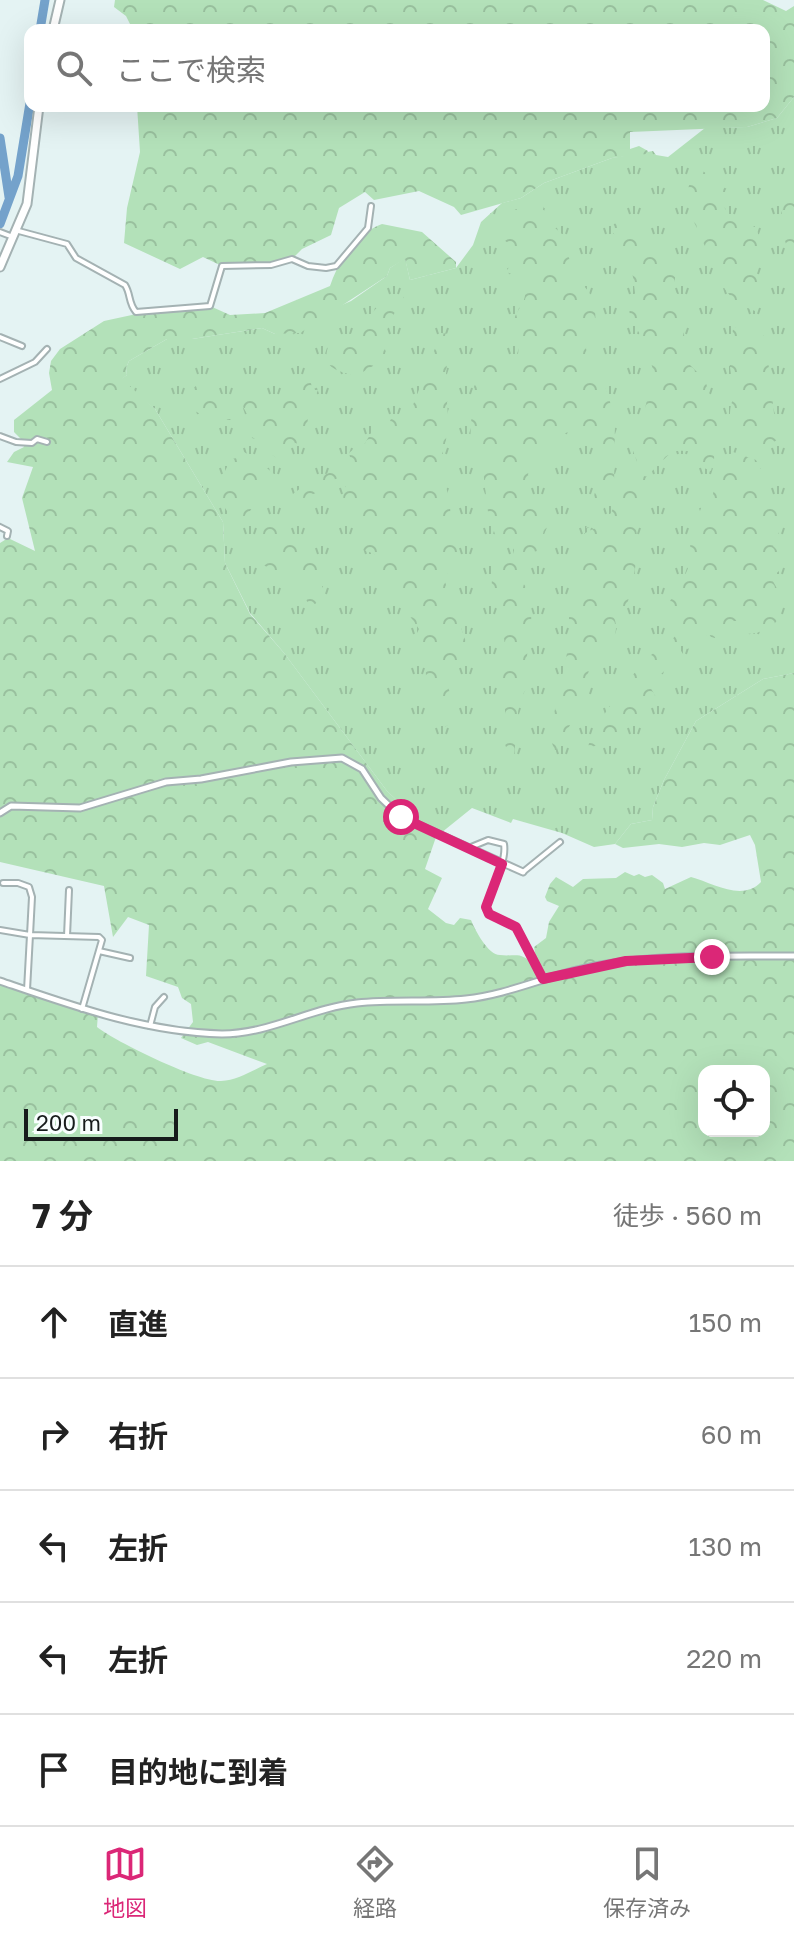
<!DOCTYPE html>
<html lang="ja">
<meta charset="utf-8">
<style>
:root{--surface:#fff;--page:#f6f6f6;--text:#222;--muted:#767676;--line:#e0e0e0;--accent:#db2777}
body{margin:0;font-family:"Golos Text","Noto Sans JP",sans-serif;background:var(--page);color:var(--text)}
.controls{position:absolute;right:24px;bottom:24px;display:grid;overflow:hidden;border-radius:16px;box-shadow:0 8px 32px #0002}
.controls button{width:72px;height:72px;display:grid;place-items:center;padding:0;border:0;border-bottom:2px solid var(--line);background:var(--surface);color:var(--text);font:40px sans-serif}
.scale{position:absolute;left:24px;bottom:20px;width:154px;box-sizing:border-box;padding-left:8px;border:4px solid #171c1c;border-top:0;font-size:22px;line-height:28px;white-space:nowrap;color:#171c1c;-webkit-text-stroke:6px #f8fefe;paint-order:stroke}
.stop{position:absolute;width:24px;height:24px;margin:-18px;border:6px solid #db2777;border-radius:50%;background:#fff}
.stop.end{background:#db2777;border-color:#fff;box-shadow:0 2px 8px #0008}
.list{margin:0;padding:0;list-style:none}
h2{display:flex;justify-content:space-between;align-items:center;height:104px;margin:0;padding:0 32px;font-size:34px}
h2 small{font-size:26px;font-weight:400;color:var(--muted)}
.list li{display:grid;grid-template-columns:52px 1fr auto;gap:24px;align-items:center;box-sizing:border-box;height:112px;padding:0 32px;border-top:2px solid var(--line)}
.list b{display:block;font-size:30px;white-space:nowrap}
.list em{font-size:26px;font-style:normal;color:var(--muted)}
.icon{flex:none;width:44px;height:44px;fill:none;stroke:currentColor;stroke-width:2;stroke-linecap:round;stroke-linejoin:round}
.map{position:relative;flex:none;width:794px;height:1161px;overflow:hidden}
.search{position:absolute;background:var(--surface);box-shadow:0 8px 32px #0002;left:24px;right:24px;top:24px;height:88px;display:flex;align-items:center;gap:20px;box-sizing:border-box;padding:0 28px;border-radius:16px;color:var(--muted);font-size:30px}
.sheet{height:664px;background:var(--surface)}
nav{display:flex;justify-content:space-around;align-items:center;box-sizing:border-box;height:112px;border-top:2px solid var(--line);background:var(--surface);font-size:22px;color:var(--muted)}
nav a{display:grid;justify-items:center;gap:4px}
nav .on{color:var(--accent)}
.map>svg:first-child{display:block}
</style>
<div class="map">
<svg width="794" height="1161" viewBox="0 0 794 1161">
<defs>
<pattern id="grass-tufts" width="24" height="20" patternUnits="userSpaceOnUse" patternTransform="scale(2)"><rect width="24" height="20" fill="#b3e1b9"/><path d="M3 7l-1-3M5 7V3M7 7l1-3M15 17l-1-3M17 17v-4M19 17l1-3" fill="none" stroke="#99c09e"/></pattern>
<pattern id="forest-crowns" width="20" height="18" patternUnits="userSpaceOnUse" patternTransform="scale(2)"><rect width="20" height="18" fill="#b3e1b9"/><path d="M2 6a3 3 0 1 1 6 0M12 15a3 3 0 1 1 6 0" fill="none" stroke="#99c09e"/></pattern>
</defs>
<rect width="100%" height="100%" fill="#e4f3f3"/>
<path fill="url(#grass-tufts)" d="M794 97V673L763 679 696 721 664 780 653 807 652 820 631 824 615 844 594 847 562 833 513 819 511 823 472 808 436 837 387 791 284 653 250 613 225 563 223 522 155 409 131 390 121 379 127 375 126 368 129 361 167 339H192L262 328 275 334 351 301 387 276 390 268 405 258 410 280 456 268 473 245 481 222 502 203 521 198 544 183 612 158 653 151 656 155 668 157 705 128 747 127 777 118Z"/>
<path fill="url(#forest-crowns)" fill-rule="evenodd" d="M115 0H763L786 11 794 6V97L777 118 747 127 630 132V149L639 146 648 151 646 154 612 158 544 183 521 198 461 215 454 207 419 191 374 200 365 192 339 208 331 235 302 249 292 259 271 265 222 266 203 257 180 269 124 243 127 208 140 152 137 106H764V30H133L126 16 114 7Z
M696 169C709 171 715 184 727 189L724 207 730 216 755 227 758 233 755 270 762 305 755 311C723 299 720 281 709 251 702 244 701 235 696 226 685 205 684 191 696 169Z
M794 182V265C782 240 774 204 794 182Z
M543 203 545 219 563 235 573 273 589 292 595 307 596 332 586 348 587 354 604 374 605 386 615 418 614 487 611 497 593 525 586 529C591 504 610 454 591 433 555 420 556 456 530 463L528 475 531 479 519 491 527 499C536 500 540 504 542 514L548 512 551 518 537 551 529 553 525 551 523 558C527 564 529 569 530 577L523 583C543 607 520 656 528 685L519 702 513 769 505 744V698L500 672 507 657 502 626 509 619 494 606 491 598 493 559 513 554 514 550 511 545 499 547 488 512 482 461 470 443 473 389 482 369 493 361 511 362 517 359C522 338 513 343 513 327 513 307 534 303 521 277L506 272 519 251 504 240 499 217 500 213Z
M619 222 628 231 641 228V235L667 256 671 272 675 277V292L679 295 677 310 683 314 685 352 689 364 705 380 719 424 711 450C717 458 713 462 711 471L704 468 700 453C668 447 673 452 650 473L640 470 632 448 633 434 644 412 654 373 645 343 630 317 629 307 635 293 633 277 631 270 619 258 617 238 611 230 614 224Z
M382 224 422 232 456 262V268L410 280 405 259 390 268 387 276 300 333 275 334 262 328 192 339H167L129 361 126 368 127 375 122 379 155 409 223 522 225 563 250 614 284 653 387 791 436 837 425 869 442 878 428 909 446 923 454 925 460 918 471 920C475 930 488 955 500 955 516 957 520 950 535 966L537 964 534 947 546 938 549 922 559 906 547 901 545 897 550 884 556 877 573 887 583 879 616 878 625 872 634 876 639 874 645 877 652 875 663 883 665 889 691 877C713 883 742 902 761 882L755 845 750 835 720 845 704 843 682 847 659 844 623 848 615 844 631 824 652 820 653 807 664 780 696 721 763 679 794 673V1161H0V981L98 1014 97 1027C116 1042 198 1082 221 1081 238 1080 251 1071 267 1064L208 1042 197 1045 181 1038 193 1022 191 1004 182 998 178 987 146 976 149 925 128 917 113 937 104 886 0 862V543L8 538 35 551 22 498 33 467 7 462 14 452 24 447 21 439 14 432V420L52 390 49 373 51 361 60 349 104 321 155 310 210 306 230 315 265 313 330 286C338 261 357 233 382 224ZM704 1071H764V1131H704Z
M400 295 404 297C392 312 392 325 381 339L386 352 383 360 356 376C332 370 319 366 331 339L354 333 381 303Z
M747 320 759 326 766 342 777 440 765 447 745 444C725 425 725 401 745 383H732L729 359 733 329Z
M441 333 450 334 445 384 453 394 447 402C449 425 448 453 432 471L446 487 450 501 451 541 457 548V560L444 579 466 642V649L460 666 448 670C446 688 454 703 453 721L445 727 443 698 437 696 426 677 425 646 420 645 415 637 419 629 395 595 382 592 374 570 383 568C383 552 365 553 354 545L372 528 361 525 360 516 345 509 343 496 348 475 314 486 318 492 290 504 289 497 314 478 352 465 349 453 356 447 364 445 375 426 386 429 391 419 413 405Z
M305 379 310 380 312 387 318 390 309 411 307 426 313 439 301 447 296 443 287 444V454L281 461 261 447 259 440 252 438 248 416 241 403 247 393 258 400 275 395 281 397Z
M197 385C217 388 228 396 236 413L230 420C214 420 186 414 185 395Z
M244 452 256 459 261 457 262 464 274 474 273 478C250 486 262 491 252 508 249 514 243 516 238 522L233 520 221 502 218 485 231 459 237 458Z
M733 452 756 460 762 471 760 485C769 493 778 509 782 521L776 543 773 546 781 554 779 571 771 578C782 595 789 617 768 628 759 633 753 635 743 633L738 621H730L729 626 717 631 715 638 711 637 709 634 703 637 701 644 687 649 680 642 678 646 683 654 649 685 657 699 608 742 588 748C592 727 634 670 651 655 660 648 668 646 675 636L668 632C659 600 684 589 690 561 693 551 687 538 691 528 695 519 699 516 702 505L707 500H712L718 465Z
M631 474 650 477 642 489 640 512 635 516C640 547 635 580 626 608L613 615C623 637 606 646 594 660 590 666 588 673 586 680L590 689 555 752 551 740 552 723 569 644V613L577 588V542C583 529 600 530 607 519 617 506 619 483 631 474Z
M277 523 288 533 301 536 309 547 307 553 312 557 314 563 325 571 326 576 321 584 325 592 323 598 315 604H308L300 583 261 564 257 535 262 526Z"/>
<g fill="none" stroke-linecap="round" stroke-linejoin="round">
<path stroke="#74a2cb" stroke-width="9" d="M40 30 45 0
M0 138 9 197
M0 224 18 176 30 103"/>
<defs>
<path id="minor" d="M15 230 67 244 76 258 125 285C131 294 128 303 136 312L210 306 222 266 271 265 292 259 308 266 326 268 336 266 368 228 371 206
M0 232 13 237
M0 337 22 346
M0 379 35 362 47 349
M0 436 16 442 32 443 37 439 47 442
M0 527 8 531 7 536
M471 847 488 840 504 844C507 861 492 889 486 907L489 914 516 927 543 979
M523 872 560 842
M0 930 30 935 32 897 29 887 18 883H3
M67 936 69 890
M99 951 130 958
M27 990 30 935 99 937 102 940 82 1009
M150 1026 155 1007 164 997"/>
<path id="tertiary" d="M0 813 11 806 80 808 166 782 201 779 291 762 342 758 362 769 381 798 401 817 523 872
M0 981C73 1006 144 1032 222 1034 269 1034 311 1008 357 1003 393 999 430 1003 466 999 512 994 555 972 601 965 664 954 730 956 794 956"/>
<path id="primary" d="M53 30 60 0
M0 267 27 204 39 106"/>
</defs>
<use href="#minor" stroke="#a4b2b3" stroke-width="8"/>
<use href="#tertiary" stroke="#a4b2b3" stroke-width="9"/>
<use href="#primary" stroke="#a4b2b3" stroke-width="11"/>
<use href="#minor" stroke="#fff" stroke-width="4"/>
<use href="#tertiary" stroke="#fff" stroke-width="5"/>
<use href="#primary" stroke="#fff" stroke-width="7"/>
</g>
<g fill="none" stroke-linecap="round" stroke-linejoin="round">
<path stroke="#db2777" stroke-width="10" d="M401 817 502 864 486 907 489 914 516 927 543 979 626 961 712 957"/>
</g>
</svg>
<div class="controls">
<button><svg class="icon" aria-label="locate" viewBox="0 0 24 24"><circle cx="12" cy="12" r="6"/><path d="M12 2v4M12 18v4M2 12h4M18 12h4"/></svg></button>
</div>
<div class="scale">200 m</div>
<div class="stop" style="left:401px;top:817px"></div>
<div class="stop end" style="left:712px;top:957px"></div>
<div class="search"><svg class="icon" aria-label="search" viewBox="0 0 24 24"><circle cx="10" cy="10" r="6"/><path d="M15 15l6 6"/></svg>ここで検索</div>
</div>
<section class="sheet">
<h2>7 分<small>徒歩 · 560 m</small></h2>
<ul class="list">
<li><svg class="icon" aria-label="ahead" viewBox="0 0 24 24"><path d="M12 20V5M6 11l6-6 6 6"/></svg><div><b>直進</b></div><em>150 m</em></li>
<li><svg class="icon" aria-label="right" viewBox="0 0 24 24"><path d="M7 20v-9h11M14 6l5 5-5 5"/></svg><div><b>右折</b></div><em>60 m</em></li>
<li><svg class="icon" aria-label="left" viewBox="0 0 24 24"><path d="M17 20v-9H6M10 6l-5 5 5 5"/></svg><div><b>左折</b></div><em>130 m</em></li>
<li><svg class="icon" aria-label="left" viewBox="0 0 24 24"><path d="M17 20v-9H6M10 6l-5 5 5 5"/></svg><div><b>左折</b></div><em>220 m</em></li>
<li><svg class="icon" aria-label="arrive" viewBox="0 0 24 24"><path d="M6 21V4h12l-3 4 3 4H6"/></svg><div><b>目的地に到着</b></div></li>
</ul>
</section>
<nav>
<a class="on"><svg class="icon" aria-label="map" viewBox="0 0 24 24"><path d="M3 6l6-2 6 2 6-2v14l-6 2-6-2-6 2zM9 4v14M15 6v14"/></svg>地図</a>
<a><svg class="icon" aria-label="directions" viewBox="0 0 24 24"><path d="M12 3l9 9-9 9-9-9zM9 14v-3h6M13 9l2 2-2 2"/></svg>経路</a>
<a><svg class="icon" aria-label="saved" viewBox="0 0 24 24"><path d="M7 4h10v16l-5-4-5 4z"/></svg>保存済み</a>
</nav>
